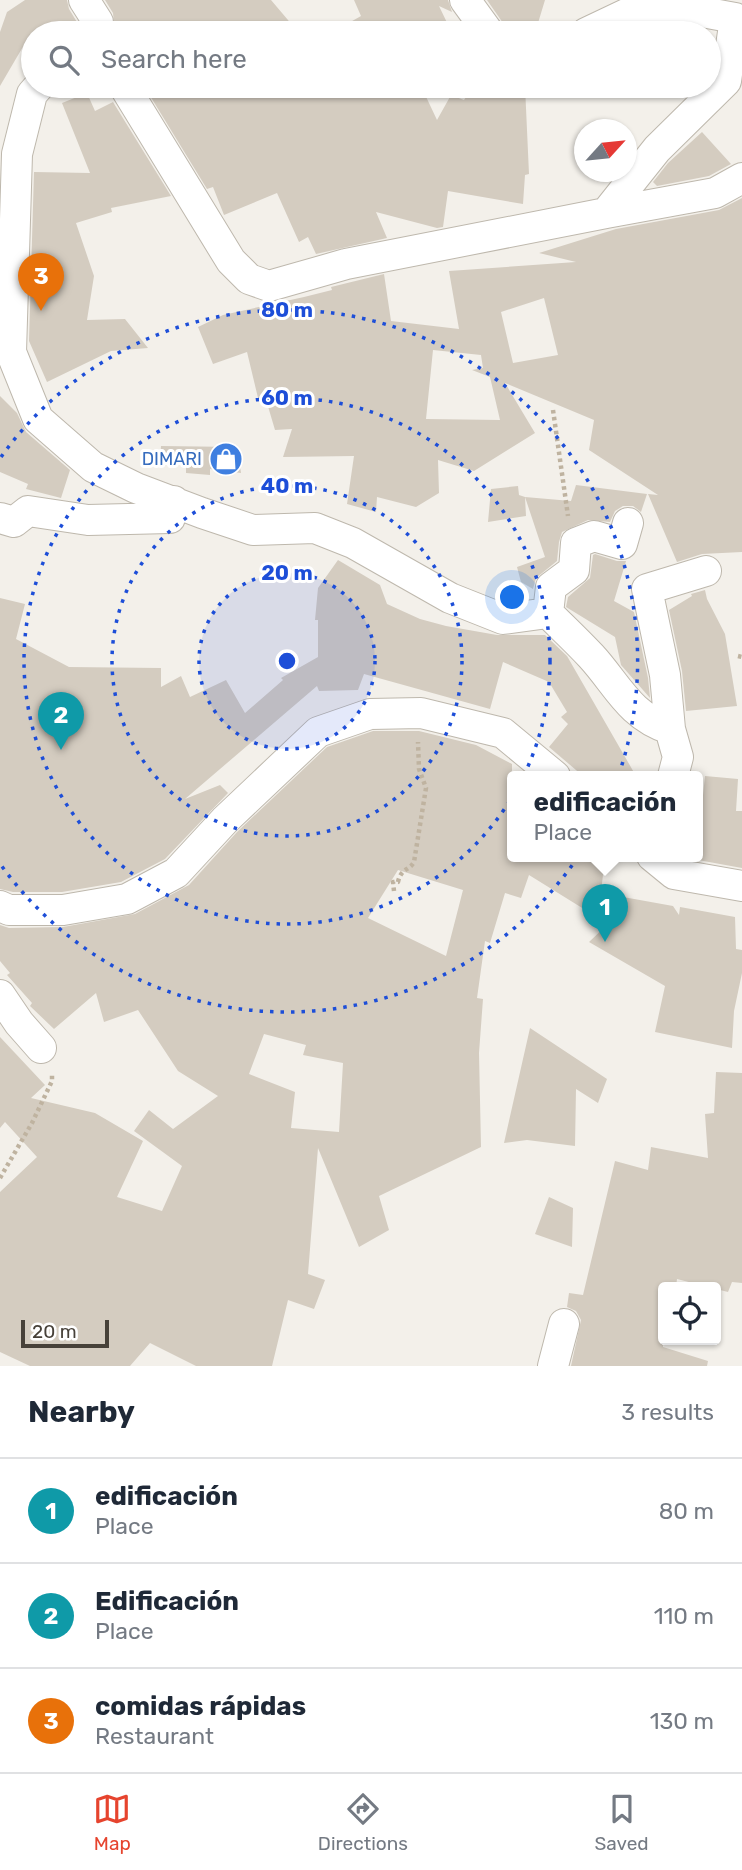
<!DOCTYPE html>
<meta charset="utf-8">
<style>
:root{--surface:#fff;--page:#f6f6f7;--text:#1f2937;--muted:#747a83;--line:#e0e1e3;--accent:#e6442e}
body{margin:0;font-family:Rubik,sans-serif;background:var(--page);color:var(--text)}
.controls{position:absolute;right:21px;bottom:21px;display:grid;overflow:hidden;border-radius:7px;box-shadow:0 2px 5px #0004}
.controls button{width:63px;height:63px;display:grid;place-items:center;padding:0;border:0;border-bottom:2px solid var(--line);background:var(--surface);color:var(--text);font:35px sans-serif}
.compass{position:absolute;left:574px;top:119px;width:63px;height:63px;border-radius:50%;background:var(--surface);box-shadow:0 2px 5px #0004;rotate:63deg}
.scale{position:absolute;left:21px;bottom:18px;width:88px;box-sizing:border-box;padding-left:7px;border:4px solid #474139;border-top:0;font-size:19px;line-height:24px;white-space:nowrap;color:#474139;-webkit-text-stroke:5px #fff;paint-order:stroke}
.you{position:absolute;left:513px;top:598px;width:24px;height:24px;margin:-18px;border:5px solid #fff;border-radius:50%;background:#1a73e8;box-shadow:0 0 0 10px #1a73e833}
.badge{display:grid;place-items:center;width:46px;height:46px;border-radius:50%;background:var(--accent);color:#fff;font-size:23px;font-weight:700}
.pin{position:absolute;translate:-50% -58px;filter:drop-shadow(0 2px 4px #0008)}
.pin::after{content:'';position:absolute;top:37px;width:24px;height:21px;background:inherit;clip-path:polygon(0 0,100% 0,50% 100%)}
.popup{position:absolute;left:507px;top:771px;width:196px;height:91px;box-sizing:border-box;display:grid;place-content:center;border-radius:7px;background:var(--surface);filter:drop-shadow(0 2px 5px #0005);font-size:23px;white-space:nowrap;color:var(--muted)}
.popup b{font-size:26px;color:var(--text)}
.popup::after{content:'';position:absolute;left:50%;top:100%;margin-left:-14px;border:14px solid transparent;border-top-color:var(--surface)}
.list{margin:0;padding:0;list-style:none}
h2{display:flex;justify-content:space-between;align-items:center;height:91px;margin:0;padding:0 28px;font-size:30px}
h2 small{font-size:23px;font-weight:400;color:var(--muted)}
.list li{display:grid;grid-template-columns:46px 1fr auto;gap:21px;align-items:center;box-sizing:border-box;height:105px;padding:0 28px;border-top:2px solid var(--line)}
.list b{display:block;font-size:26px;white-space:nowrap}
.list p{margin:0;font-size:23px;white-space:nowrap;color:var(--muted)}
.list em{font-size:23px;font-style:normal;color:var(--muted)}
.icon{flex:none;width:38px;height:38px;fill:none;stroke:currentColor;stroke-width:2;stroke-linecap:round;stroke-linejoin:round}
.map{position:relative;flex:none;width:742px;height:1366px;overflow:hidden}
.search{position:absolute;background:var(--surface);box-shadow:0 2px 5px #0004;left:21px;right:21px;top:21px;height:77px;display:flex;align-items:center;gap:18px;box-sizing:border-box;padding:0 24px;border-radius:38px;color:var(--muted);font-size:26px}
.sheet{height:406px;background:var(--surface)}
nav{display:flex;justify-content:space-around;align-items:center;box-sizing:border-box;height:98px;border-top:2px solid var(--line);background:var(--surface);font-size:19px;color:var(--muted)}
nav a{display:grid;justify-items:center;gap:4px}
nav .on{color:var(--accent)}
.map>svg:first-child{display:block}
</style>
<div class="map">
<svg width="742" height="1366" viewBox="0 0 742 1366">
<rect width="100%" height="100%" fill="#f3f0ea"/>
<path fill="#d4ccc0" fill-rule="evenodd" d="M25 0H67L69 9 80 27 81 33H31L0 86V32L7 12Z
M105 0H271L299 33H115L113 13Z
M354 0H448L452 12 439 6 452 33H331L361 16Z
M487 0H545L535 33H506L503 23Z
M144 86H421L437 120 451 95 464 100 473 86H525L529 174 525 175 523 204 448 191 443 227 437 228 376 212 387 238 316 254 308 237 299 242 277 193 224 215 213 187 207 189Z
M87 93 95 111 113 102 171 196 111 208 112 212 76 223 94 276 87 320 125 319 148 348 111 351 47 382 29 341 34 172 90 173 62 103Z
M702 132 731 164 709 176 657 186 653 182 668 163Z
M742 198V552L702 554 677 562 648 494 658 495 589 450 594 420 505 383 535 433 474 471 438 460 439 493 416 507 377 497 376 512 347 504 354 456 283 457 292 429 275 430 267 403 259 402 247 352 213 364 198 327 223 315 304 297 332 290 331 287 384 274 391 321 459 329 449 271 576 262 539 253 616 229 719 210ZM544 298 558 355 513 363 501 312ZM433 350 481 355 483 368 488 367 472 370 490 377 500 420 426 419Z
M0 396 17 413 26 432 70 470 61 498 26 489 28 484 0 472Z
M161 446 237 447 241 473 210 469V475L186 473V466L160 462Z
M576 485 647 494 641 512 633 506H623L615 511 610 522 588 520 562 532 559 542 557 561 536 578 533 589 521 582 517 567 545 557 525 497 526 516 488 522 491 489 518 486 519 495 525 497 571 501Z
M595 554 617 561H626L614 601 634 612 648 678 650 698 621 665 615 637 566 607 568 597 590 578 593 555Z
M338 560 380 585 387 604 420 619 446 626 497 635H545L567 656 636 776H583L549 747 568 724 561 717 567 712 549 682 503 662 490 709 364 674 358 690 319 691 317 686 185 799 220 785 228 793 165 859 121 882 62 892H13L0 889V598L25 604 16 639 69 667 161 668V687L181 676 190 697 226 680 245 713 283 680 281 678 318 657V620H315L318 588Z
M705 590 707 599 725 634 737 706 686 711 682 671 669 610 692 596 691 594Z
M373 731H419L476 745 512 764V856H605L601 893 673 906 679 915 680 907 735 917 736 949 742 950V973L734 1011 732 1048 655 1032 665 986 589 942 608 924 529 875 521 898 505 893 490 943 485 941 477 998 483 999 479 1053 481 1147 379 1196 389 1230 359 1247 318 1148 308 1274 325 1280 314 1309 288 1300 272 1366H196L150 1343 130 1366H30L0 1352V1192L37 1157 5 1122 0 1128V1037L45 1085 31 1098 95 1113 143 1141 117 1197 162 1211 182 1166 134 1131 149 1110 173 1129 218 1096 178 1071 138 1010 104 1022 96 993 54 1029 30 1006 32 1003 7 975 10 973 0 961V925L9 928 63 927 135 914 189 885 237 832 327 747ZM398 870 463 890 446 956 368 918ZM264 1034 306 1045 303 1055 343 1063 339 1132 291 1128 295 1092 249 1074Z
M705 776 738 779 736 811H742V868L698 860V793L703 795Z
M530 1028 607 1079 598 1103 576 1089 575 1146 527 1140 504 1143Z
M716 1072 742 1073V1283L732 1282 728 1292 677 1279 676 1287H663V1347L708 1361 707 1366H571L581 1320 576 1311 567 1307 569 1293 583 1295 615 1161 648 1170 651 1147 708 1158 705 1114 714 1113Z
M549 1197 573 1208 572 1247 535 1234Z"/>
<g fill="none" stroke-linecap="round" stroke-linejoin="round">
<defs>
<path id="street" d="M84 0 98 22V33
M465 0 489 33
M39 86 32 94 17 154 11 352 38 419 93 467 136 488 202 513 253 530 315 528 353 543 450 598 503 619 548 613C562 627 577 641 591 656 617 684 629 716 670 729L678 757 673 776
M124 86 231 261 249 279 269 286 346 264 606 213 657 149 726 81 735 18 680 8 626 14 586 33
M606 213 715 193 742 178
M0 518 14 522 28 511 88 520 170 518 174 501
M548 613 551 587 574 570 576 543 594 536 622 544 628 523
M670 729 665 675 647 589 706 571
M652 856 674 874 742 886
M0 906 9 910H63L127 899 176 873 225 820 318 732 370 714 421 713 503 733 555 776
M0 995 19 1023 41 1048
M553 1366 564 1324"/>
</defs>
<use href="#street" stroke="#beb8ad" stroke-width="32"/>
<path stroke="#bfb3a0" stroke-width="4.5" stroke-dasharray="3.5 3.5" stroke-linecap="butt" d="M553 410 568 516
M738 656 742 657
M394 891 393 882H398C401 868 409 871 414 862L426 788 419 769 418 742
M0 1178 32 1123 52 1081V1074"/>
<use href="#street" stroke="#fff" stroke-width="30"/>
</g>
<circle cx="287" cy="661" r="88" fill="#1d4ed8" fill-opacity=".12"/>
<g fill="none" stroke="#1d4ed8" stroke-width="3.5" stroke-dasharray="3.5 7">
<circle cx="287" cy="661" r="88"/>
<circle cx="287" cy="661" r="175"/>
<circle cx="287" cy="661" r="263"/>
<path d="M1 457A351 351 0 1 1 1 865"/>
</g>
<defs>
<symbol id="shop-disc" viewBox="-11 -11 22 22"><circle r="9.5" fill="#3f7fe0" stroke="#fff"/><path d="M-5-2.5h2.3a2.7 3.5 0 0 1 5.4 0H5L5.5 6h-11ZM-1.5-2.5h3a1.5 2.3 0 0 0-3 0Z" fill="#fff"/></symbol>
</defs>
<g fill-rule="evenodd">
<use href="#shop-disc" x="207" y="440" width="38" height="38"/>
</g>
<g text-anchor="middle" stroke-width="6" stroke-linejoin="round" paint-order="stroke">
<g font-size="18" fill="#366cbe" stroke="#fff" text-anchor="end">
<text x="202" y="465">DIMARI</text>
</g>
</g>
<circle cx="287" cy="661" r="10" fill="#1d4ed8" stroke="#fff" stroke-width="3.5"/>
<g font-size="21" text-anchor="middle" font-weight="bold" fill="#1d4ed8" stroke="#fff" stroke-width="6" stroke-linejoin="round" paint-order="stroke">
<text x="287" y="317">80 m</text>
<text x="287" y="405">60 m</text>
<text x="287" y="493">40 m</text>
<text x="287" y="580">20 m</text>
</g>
</svg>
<div class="controls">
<button><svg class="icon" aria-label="locate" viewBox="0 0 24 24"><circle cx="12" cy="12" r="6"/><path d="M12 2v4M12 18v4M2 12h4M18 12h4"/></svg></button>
</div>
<svg class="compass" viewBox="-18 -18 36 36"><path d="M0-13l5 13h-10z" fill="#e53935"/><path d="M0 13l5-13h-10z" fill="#747a83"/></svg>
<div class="scale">20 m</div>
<div class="you"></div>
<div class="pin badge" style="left:605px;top:942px;background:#0f9aa8">1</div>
<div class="popup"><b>edificación</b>Place</div>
<div class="pin badge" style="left:61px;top:750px;background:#0f9aa8">2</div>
<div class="pin badge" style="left:41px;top:311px;background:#e8710a">3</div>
<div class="search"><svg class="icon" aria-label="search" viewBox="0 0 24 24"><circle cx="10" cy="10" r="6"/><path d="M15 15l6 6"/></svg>Search here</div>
</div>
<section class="sheet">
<h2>Nearby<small>3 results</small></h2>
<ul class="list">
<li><span class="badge" style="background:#0f9aa8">1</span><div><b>edificación</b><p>Place</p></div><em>80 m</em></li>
<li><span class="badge" style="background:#0f9aa8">2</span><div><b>Edificación</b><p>Place</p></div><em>110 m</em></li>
<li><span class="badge" style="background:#e8710a">3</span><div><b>comidas rápidas</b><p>Restaurant</p></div><em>130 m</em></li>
</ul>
</section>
<nav>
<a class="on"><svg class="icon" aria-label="map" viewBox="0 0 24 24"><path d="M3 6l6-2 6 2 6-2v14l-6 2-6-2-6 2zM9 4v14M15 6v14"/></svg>Map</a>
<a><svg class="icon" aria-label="directions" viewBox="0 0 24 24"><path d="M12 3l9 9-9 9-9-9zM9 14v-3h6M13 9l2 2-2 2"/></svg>Directions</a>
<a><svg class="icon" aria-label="saved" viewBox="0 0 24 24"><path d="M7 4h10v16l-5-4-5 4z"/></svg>Saved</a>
</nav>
